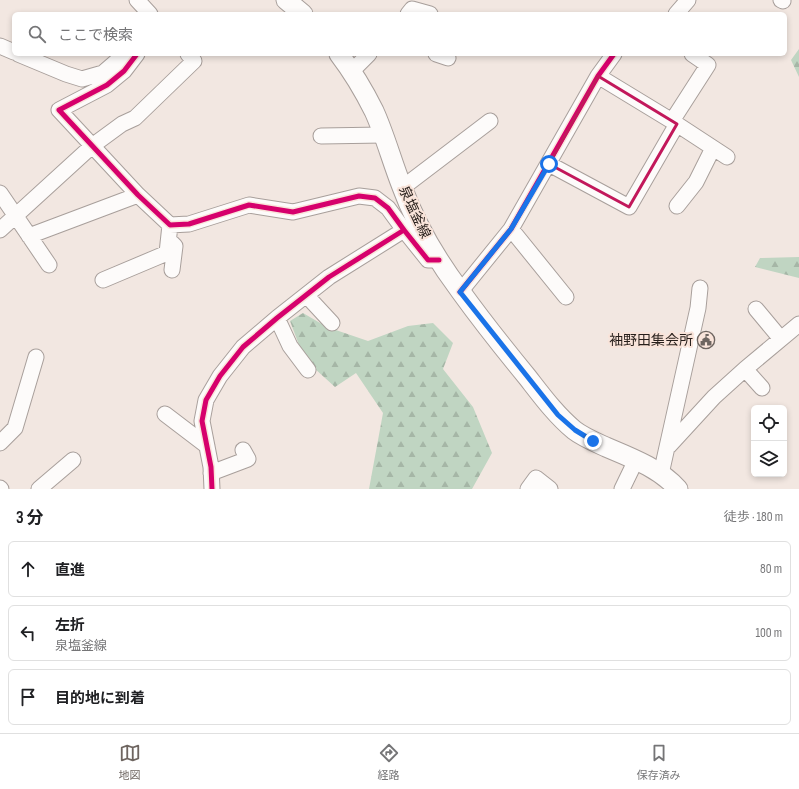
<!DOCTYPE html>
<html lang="ja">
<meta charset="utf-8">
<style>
:root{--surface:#fff;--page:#f2f2f2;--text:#202124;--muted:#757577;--line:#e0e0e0;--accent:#6e6560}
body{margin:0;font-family:"Sofia Sans Condensed","Noto Sans JP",sans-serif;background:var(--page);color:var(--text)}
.controls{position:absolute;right:12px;bottom:12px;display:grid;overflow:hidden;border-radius:6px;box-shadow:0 2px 6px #0003}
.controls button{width:36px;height:36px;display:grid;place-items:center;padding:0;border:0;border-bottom:1px solid var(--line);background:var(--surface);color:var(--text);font:20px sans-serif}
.stop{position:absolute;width:12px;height:12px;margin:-9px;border:3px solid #1a73e8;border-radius:50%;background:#fff}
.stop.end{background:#1a73e8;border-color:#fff;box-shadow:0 1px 4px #0008}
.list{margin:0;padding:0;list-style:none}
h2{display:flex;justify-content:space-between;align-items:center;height:52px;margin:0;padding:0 16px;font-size:17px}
h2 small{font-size:13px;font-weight:400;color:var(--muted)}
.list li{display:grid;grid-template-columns:26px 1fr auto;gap:12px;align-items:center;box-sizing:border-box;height:56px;margin:0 8px 8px;padding:0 8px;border:1px solid var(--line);border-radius:6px}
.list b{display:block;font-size:15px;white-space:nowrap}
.list p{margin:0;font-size:13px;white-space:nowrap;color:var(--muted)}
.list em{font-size:13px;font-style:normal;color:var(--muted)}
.icon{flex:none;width:22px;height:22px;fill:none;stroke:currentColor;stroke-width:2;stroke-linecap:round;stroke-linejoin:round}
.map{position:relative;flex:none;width:799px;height:489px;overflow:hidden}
.search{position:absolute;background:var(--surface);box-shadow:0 2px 6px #0003;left:12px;right:12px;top:12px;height:44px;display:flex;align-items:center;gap:10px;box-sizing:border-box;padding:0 14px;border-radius:6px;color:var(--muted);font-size:15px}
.sheet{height:244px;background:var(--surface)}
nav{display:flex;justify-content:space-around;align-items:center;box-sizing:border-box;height:56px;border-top:1px solid var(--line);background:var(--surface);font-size:11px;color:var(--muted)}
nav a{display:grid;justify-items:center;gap:2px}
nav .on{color:var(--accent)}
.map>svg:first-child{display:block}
</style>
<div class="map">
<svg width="799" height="489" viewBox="0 0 799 489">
<defs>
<pattern id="forest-firs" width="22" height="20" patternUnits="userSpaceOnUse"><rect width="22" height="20" fill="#c0d5c2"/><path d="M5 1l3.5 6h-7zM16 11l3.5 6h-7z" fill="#a5b6a6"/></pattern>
</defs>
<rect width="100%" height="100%" fill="#f2e7e1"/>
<path fill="url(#forest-firs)" d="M799 49V77L791 60Z
M799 257V278L755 267 760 258Z
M303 313 327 327 368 341 408 326 433 323 453 343 443 369 473 407 492 453 472 489H369L383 413 356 373 335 387 314 368 299 345 290 321Z"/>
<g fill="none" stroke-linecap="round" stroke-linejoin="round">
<defs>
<path id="minor" d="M137 0 150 14
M781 0 783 1
M408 14 412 9 430 14
M676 14 688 0
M0 46 14 52
M18 54 66 74 82 79 103 73 125 54
M137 54 124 71 107 85 59 110 138 195 170 225 189 224 249 205 293 212 359 196 375 198 388 208 404 230
M436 54 448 58
M351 72 369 54
M598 76 672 121 708 65 692 54
M672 121 727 157
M321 136 383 135
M549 164 629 207 677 124
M402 188 490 121
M0 193 49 265
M677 206 696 182 713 148
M511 229 566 297
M0 230 92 146 122 124 135 118 194 61 188 54
M29 236 138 195
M172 270 175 246 172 243
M103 280 167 253 170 225
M460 292 511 229 598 76 614 54
M306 295 332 323
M756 309 781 339
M277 318 290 346 308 370
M745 369 762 388
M165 414 207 446
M0 443 15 428 36 357
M669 446 714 397 745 369 799 324
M211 473 248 459 243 450
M661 474 698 308 700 288
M0 488 1 489
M39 489 73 460
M212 489 211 467 202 421 206 400 220 376 243 347 277 318 329 277 404 230 428 260H439
M528 489 536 478 550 489
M622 489 636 460"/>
<path id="major" d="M286 0 303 14
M339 54C352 71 364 91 374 111 385 135 392 162 402 187 416 225 437 260 461 292 482 321 505 350 528 378 542 396 556 415 574 430 583 437 595 442 606 447 632 458 659 468 678 489"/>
</defs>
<use href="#minor" stroke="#a89f9b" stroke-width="17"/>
<use href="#major" stroke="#a89f9b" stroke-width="21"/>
<use href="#minor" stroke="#fdfbfa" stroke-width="15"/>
<use href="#major" stroke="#fdfbfa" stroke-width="19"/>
<defs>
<path id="cycleway" d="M137 54 124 71 107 85 59 110 138 195 170 225 189 224 249 205 293 212 359 196 375 198 388 208 404 230
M460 292 511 229 598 76 614 54
M212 489 211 467 202 421 206 400 220 376 243 347 277 318 329 277 404 230 428 260H439"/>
</defs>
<use href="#cycleway" stroke="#f9e4da" stroke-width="8"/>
<use href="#cycleway" stroke="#d6006c" stroke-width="5"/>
</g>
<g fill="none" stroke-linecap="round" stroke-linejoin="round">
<path stroke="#1a73e8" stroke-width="5" d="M549 164 511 229 460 292 558 415 575 430 593 441"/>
</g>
<path fill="none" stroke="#c2185b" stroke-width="3" stroke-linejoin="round" d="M598 76 677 124 629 207 549 164Z"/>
<defs>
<symbol id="civic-ring" viewBox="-11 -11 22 22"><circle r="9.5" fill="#f9e4da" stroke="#6e6560" stroke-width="1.5"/><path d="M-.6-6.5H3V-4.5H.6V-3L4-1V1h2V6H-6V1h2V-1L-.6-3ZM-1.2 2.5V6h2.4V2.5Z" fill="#6e6560"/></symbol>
</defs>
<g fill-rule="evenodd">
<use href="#civic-ring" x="696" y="330" width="20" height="20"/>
</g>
<g text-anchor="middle" stroke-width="4" stroke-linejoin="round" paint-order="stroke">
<g font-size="14" fill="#271f1b" stroke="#f9e4da">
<text transform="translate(415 212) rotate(65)" y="5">泉塩釜線</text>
</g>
<g font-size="14" fill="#271f1b" stroke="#f9e4da" text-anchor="end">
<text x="693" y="345">袖野田集会所</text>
</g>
</g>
</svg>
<div class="controls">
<button><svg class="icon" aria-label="locate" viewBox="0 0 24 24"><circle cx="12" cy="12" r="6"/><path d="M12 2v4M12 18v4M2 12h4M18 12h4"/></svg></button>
<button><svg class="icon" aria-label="layers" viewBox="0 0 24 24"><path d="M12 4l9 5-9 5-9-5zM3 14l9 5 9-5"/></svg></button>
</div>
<div class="stop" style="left:549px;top:164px"></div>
<div class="stop end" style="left:593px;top:441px"></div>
<div class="search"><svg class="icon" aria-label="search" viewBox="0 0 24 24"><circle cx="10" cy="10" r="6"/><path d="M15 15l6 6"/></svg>ここで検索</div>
</div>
<section class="sheet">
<h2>3 分<small>徒歩 · 180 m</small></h2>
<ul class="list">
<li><svg class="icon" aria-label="ahead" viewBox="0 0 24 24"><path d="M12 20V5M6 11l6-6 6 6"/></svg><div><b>直進</b></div><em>80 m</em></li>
<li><svg class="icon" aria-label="left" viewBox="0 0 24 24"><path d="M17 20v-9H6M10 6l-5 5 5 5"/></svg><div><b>左折</b><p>泉塩釜線</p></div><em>100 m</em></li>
<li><svg class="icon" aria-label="arrive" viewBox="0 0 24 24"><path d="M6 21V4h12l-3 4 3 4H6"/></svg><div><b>目的地に到着</b></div></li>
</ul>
</section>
<nav>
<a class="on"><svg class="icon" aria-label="map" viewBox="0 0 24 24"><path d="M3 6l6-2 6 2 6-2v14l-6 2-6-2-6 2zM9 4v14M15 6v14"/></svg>地図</a>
<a><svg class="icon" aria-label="directions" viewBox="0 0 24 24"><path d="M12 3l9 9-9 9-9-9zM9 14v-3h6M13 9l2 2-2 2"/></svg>経路</a>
<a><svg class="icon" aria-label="saved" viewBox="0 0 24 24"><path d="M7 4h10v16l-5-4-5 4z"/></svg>保存済み</a>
</nav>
